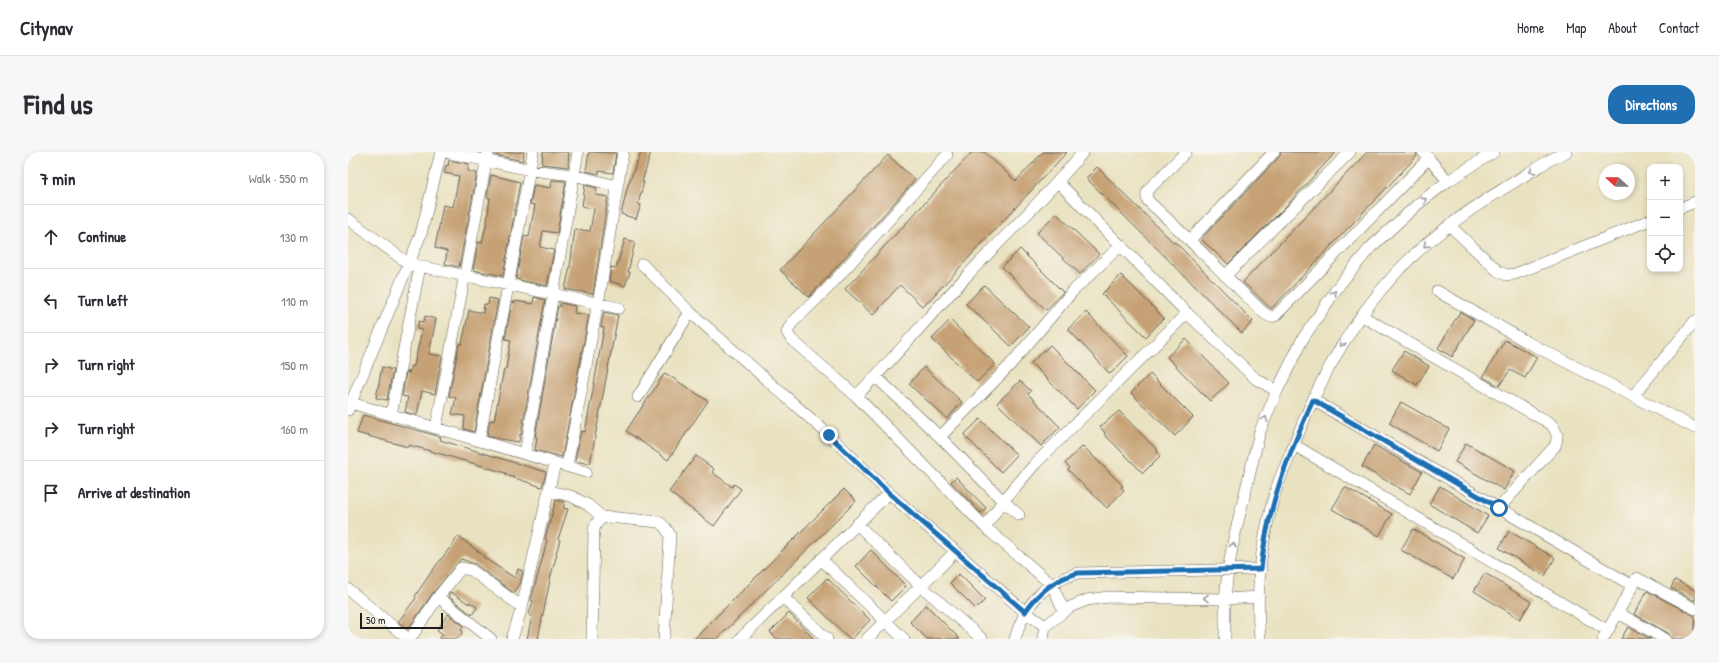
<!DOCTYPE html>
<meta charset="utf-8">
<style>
:root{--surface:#fff;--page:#f7f7f7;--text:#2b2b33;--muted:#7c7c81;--line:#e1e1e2;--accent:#1f6fb2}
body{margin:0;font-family:"Patrick Hand",sans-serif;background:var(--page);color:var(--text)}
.controls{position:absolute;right:12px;top:12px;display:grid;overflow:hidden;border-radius:8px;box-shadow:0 2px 6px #0003}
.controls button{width:36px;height:36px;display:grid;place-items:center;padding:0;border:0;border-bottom:1px solid var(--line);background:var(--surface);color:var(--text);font:20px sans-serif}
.compass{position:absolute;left:1251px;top:12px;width:36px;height:36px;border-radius:50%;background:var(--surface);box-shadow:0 2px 6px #0003;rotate:291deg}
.scale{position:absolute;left:12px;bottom:10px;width:83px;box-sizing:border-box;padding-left:4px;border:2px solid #1c1c1c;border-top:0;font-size:11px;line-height:14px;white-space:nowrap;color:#1c1c1c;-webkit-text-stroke:3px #f7f3e8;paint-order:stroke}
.stop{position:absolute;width:12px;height:12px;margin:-9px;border:3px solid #1f6fb2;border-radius:50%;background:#fff}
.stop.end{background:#1f6fb2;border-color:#fff;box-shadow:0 1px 4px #0008}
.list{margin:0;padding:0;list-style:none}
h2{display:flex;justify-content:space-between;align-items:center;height:52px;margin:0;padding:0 16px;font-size:17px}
h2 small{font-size:13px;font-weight:400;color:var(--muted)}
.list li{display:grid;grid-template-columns:26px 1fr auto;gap:12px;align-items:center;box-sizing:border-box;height:64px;padding:0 16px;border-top:1px solid var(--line)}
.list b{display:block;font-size:15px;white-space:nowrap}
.list em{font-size:13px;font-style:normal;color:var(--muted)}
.icon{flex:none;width:22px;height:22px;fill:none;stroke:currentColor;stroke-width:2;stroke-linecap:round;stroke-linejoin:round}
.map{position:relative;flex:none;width:1347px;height:487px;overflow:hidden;border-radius:16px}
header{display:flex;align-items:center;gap:24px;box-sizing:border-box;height:56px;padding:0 20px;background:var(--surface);border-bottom:1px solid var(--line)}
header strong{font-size:19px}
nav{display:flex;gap:22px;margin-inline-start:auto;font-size:14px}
.intro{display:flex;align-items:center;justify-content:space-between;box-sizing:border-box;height:96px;padding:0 24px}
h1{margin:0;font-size:28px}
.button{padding:10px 18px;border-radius:16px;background:var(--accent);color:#fff;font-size:14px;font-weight:700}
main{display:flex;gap:24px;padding:0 24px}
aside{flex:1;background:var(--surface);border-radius:16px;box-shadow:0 2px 6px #0003}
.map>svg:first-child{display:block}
</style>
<header>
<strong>Citynav</strong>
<nav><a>Home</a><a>Map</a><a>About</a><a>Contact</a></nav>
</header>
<div class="intro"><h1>Find us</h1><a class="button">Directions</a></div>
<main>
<aside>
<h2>7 min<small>Walk · 550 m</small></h2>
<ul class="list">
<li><svg class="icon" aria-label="ahead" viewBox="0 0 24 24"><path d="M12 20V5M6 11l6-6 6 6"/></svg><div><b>Continue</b></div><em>130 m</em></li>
<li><svg class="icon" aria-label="left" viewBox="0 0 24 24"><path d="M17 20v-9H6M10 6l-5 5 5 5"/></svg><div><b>Turn left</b></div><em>110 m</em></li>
<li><svg class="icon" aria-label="right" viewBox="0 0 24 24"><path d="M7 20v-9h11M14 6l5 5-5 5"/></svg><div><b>Turn right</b></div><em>150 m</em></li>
<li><svg class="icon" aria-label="right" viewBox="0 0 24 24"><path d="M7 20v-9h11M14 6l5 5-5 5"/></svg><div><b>Turn right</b></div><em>160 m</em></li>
<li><svg class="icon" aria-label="arrive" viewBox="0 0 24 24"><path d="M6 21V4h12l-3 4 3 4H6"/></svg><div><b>Arrive at destination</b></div></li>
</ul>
</aside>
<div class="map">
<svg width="1347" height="487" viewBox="0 0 1347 487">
<rect width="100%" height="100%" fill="#f7f3e8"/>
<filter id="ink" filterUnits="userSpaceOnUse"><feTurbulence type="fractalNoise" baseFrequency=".025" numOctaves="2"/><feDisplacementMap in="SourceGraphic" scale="8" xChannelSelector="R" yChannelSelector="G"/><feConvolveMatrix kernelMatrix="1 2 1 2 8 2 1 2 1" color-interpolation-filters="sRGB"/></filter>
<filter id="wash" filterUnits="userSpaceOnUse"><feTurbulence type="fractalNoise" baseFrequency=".012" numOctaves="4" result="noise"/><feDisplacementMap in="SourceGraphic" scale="16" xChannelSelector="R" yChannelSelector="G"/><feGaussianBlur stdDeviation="0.9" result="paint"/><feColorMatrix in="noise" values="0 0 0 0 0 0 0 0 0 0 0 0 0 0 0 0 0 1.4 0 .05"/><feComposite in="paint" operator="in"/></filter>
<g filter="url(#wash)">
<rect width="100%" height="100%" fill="#e9e2c1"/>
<g id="blocks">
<path fill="#c6a175" d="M147 0H176L175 9 147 3Z
M195 0H221L220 15 194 12Z
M241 0 268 1 265 21 251 19V22L238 19Z
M293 0H303L294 30H296L290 52 293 53 288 67 273 62 280 33Z
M624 0H636L668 29 695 0H719L575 155 552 133 525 163 497 137Z
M933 0H988L938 54 880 112 853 87 931 5Z
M1019 0H1068L1069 4 923 157 895 130Z
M540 3 567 28 461 145 432 118Z
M101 8 121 12 120 19 129 21 111 115 97 112 99 99 87 96 95 53 105 55 111 24 96 21 98 13 100 14Z
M749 15 826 91 827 90 905 169 894 181 738 26Z
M143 23 172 30 155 124 125 118 130 90 134 91 139 69 142 46 139 45Z
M204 28 218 29 209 81 195 79 192 95 206 98 199 134 168 127 176 84 181 85 187 53 182 52 186 33 203 36Z
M237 33 249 36 248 43 260 45 245 142 217 137 222 115 227 77 242 79 246 57 234 54Z
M708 61 751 102 732 122 689 81Z
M277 87 287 90 280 120H282L277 134 261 129 263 115 268 116Z
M672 97 715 140 698 158 654 115Z
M773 123 816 166 798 185 754 142Z
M636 133 681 175 663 194 618 152Z
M186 145 197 148 173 283 172 282 171 290 152 287 139 284 142 268 146 269 156 217H158L160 204 163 188 157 187 164 150 167 151V149L185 152Z
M141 146 150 148 126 280 116 277 117 264 104 262 108 246 101 244 111 192H114L121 158 135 161 136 152 140 153Z
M212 151 227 154 226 161 241 163 214 305 187 298 189 285H187L210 154 212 155Z
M256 160 270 163 242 312 227 309 233 279 237 280 245 238 256 176 253 175Z
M738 160 780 204 762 222 720 177Z
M1112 160 1126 168 1104 205 1090 196Z
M77 164 88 167 81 202 94 204 87 242 74 239 69 263 57 260 60 245 54 244 58 220 61 221 63 214H66L67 209 74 178 69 177 71 169 76 170Z
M602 168 647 212 629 230 584 187Z
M838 187 881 231 862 249 819 205Z
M1157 188 1189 205 1177 226 1162 218 1151 234 1135 225Z
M702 193 747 238 729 257 683 211Z
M1056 199 1081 214 1069 233 1044 218Z
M34 215 45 218 39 248 28 246Z
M576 215 614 250 599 267 561 232Z
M317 221 360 249 320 308 278 279Z
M802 222 845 265 827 284 783 241Z
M672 229 683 239 680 242 712 275 693 294 649 251Z
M1053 250 1101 277 1089 299 1041 271Z
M771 259 810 299 809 300 812 304 795 321 756 282 757 281 752 275Z
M15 263 93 285 92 288 198 320 194 335 158 323V321L86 300 61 293 60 295 9 281Z
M632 267 669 303 653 320 616 283Z
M1118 291 1167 319 1156 338 1107 310Z
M1026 293 1074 320 1062 342 1014 315Z
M735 294 775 334 773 335 776 338 759 356 720 318 722 316 717 311Z
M348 304 366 317 364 320 384 335 386 332 393 337 366 374 321 340Z
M608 325 638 356 633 361 603 330Z
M1092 334 1140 364 1129 381 1081 352Z
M997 335 1044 362 1031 384 984 357Z
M496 337 508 349 369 487H346Z
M208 348 217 350 215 356 220 357 210 387 212 388 208 401 209 402 203 423 190 487H179L184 464 181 463 185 449 183 448 195 404 199 388 197 387Z
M1065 377 1117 407 1105 427 1053 398Z
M1161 379 1207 406 1197 424 1151 396Z
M110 384 136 404 135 405 167 426 170 417 175 419 172 432 166 441 127 412 113 407 85 441 60 477 50 470 68 446 67 444 84 419 101 397H102Z
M523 398 558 434 543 449 508 414Z
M1137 421 1183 450 1172 467 1126 439Z
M611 422 637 448 628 457 602 431Z
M479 426 522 468 504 487H502L460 446Z
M1327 428 1347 438V449L1323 436Z
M1299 439 1347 464V487H1324L1320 481 1286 462Z
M103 440 121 452V450L129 455 124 463 100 444Z
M578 453 612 487H579L562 470Z
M441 461 466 487H429L422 480Z
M100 462 116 474 113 478 115 480 109 487H91L95 482 89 478Z
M1280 475 1303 487H1273Z"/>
</g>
</g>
<g filter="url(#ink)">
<use href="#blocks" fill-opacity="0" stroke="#646156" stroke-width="1"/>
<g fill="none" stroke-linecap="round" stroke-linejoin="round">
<defs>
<path id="minor" d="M97 0 183 18 225 23 269 34
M838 0 802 36C798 41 798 44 800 49 841 86 878 125 917 162L923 165 927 164 1081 6
M1075 0 1100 29
M599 3 480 136 443 172 439 180 443 187 508 244 637 375 704 433 716 459
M710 30 839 161 908 227 929 239
M1332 56 1347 50
M0 67 61 112 271 156
M1101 73 1150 119 1158 123 1167 122 1302 68
M842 88 926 0
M294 112 342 160 481 283 541 341 677 460 697 474
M877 124 1002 0
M1089 139 1179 190 1347 276
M1014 164 1203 272C1209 280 1211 284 1207 294L1151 356
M528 225 592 285 655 349 671 363
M508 244C546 207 580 165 617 126 656 84 699 45 735 0
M1285 244 1347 169
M290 245 342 160
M965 248 1285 434
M3 251 238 320
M0 258 73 82 93 0
M43 263 72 114
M88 276 140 0
M592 285 662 213 725 139 773 93
M131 289 185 0
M946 293 1259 478
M177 302 230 0
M219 314 253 135 275 0
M201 339 223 344 240 353 254 365
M509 372 572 433 634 487
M637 375 655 349 687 312 839 161
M473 407 556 487
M0 437 60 487
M90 445 143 487
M435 445 479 487
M1270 461 1317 487
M62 487 90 445 113 416 123 418 174 455
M164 487 174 455 207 311
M244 487 246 377C249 369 252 366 260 365L311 370 317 375 322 383 316 487
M392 487 541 341
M519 487 607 400
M667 487C677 452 695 431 730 421L913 417
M695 487 697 474 722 455 739 448 760 445 877 447 911 445
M877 487V447L880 418 886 386 912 279 929 239 954 188 992 132 1022 96 1070 52 1100 29 1146 0
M912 487C907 435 914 381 930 332 935 318 942 304 947 290 971 228 1002 171 1047 122 1091 74 1148 41 1202 8L1218 0
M1255 487 1289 426 1347 457"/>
</defs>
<use href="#minor" stroke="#646156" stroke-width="12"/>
<use href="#minor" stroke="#fff" stroke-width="11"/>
</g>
<defs><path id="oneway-chevron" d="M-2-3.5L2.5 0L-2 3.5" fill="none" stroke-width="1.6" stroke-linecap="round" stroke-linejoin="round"/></defs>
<g stroke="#999">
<use href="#oneway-chevron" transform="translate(1184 19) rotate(148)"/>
<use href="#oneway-chevron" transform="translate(1076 48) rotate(-36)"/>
<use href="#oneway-chevron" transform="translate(1078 93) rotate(138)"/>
<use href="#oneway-chevron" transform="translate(986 141) rotate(-56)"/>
<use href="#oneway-chevron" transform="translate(994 192) rotate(123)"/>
<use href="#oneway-chevron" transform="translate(917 267) rotate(-69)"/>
<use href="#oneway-chevron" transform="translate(885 393) rotate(-79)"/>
<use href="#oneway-chevron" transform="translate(858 446) rotate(-179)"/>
</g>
</g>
<g fill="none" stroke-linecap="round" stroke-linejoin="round" filter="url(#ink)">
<path stroke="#1f6fb2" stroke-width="5" d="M481 283 541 341 677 460C690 440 707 427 730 421L913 417C919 356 940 304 965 248L1151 356"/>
</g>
</svg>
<div class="controls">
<button>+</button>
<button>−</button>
<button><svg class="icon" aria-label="locate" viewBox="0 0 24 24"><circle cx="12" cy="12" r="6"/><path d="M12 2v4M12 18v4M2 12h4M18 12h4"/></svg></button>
</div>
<svg class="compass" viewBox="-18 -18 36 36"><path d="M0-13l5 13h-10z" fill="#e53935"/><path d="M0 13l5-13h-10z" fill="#7c7c81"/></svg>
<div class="scale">50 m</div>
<div class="stop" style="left:1151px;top:356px"></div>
<div class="stop end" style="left:481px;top:283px"></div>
</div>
</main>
